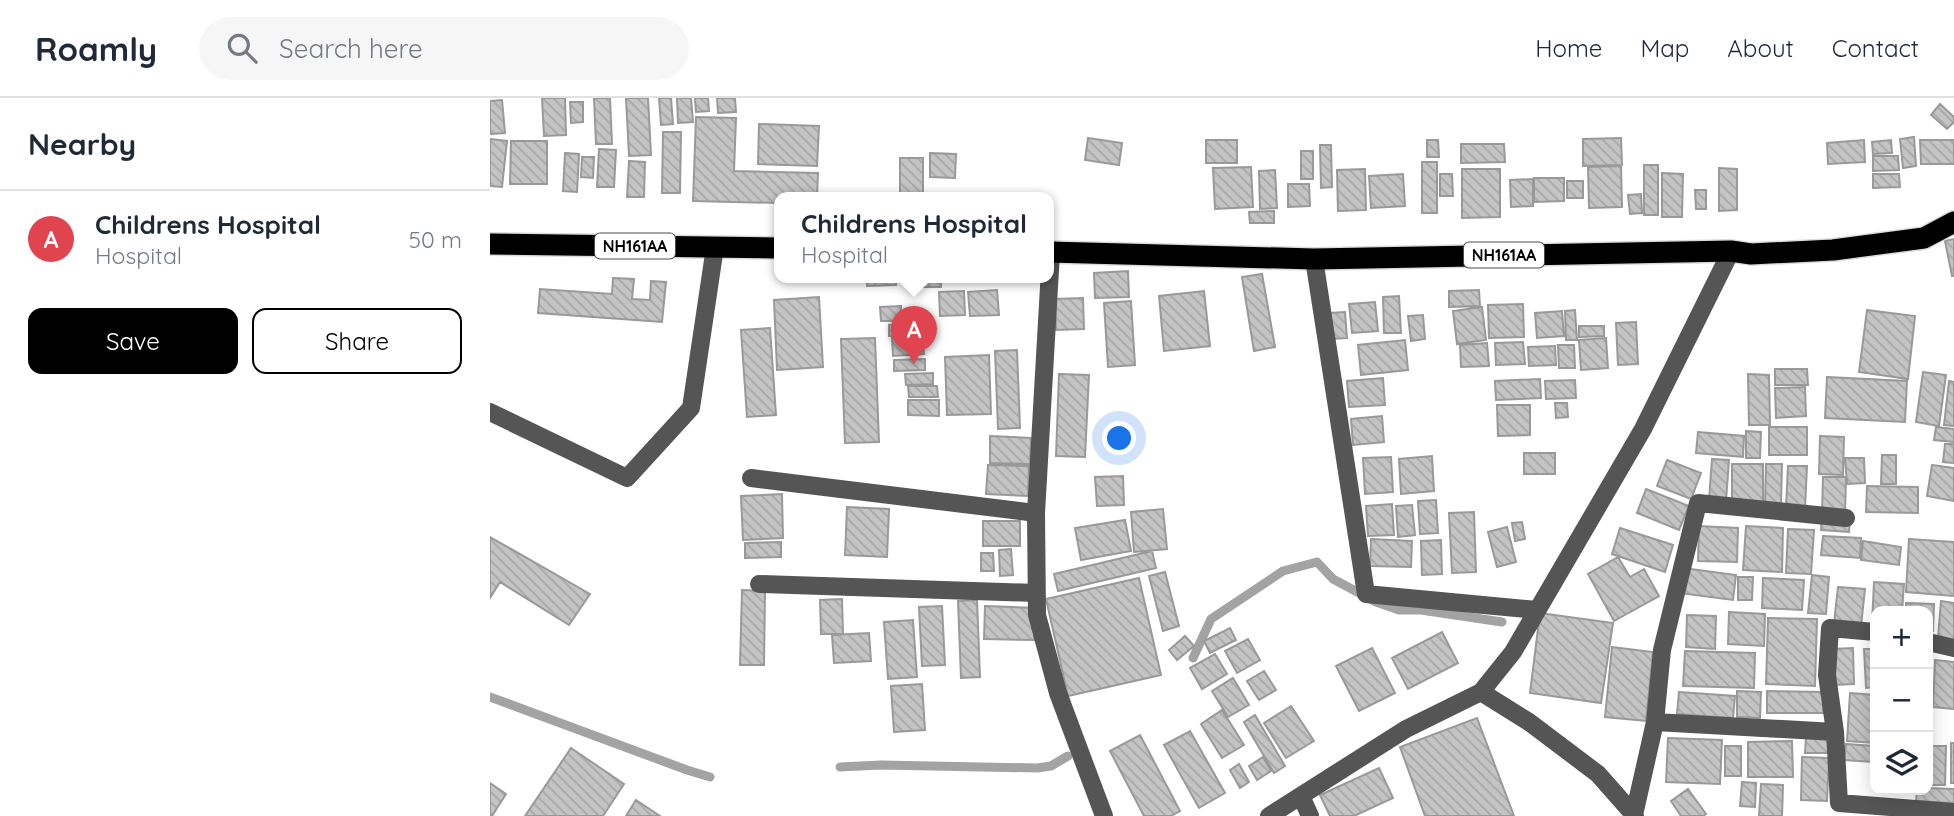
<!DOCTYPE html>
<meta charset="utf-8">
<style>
:root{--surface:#fff;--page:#f6f6f7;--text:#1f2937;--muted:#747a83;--line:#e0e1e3;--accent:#000}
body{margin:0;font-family:Quicksand,sans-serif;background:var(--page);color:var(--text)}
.controls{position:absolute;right:21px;bottom:21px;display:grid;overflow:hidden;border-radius:14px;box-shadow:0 4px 18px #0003}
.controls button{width:63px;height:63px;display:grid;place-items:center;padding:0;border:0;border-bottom:2px solid var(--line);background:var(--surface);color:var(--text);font:35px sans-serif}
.you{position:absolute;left:630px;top:341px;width:24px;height:24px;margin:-18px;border:5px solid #fff;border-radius:50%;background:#1a73e8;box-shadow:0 0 0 10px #1a73e833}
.badge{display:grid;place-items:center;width:46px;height:46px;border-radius:50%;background:var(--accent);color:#fff;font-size:23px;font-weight:700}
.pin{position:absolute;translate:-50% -58px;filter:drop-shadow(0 2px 4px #0008)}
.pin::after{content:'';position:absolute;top:37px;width:24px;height:21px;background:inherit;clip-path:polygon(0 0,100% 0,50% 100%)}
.popup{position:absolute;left:284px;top:94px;width:280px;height:91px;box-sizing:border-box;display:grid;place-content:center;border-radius:14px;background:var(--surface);filter:drop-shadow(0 2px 5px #0005);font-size:23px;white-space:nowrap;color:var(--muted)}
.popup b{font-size:26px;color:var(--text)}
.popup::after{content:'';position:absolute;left:50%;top:100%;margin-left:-14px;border:14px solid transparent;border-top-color:var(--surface)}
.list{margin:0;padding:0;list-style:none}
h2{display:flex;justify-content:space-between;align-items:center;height:91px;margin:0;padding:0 28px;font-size:30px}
h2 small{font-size:23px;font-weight:400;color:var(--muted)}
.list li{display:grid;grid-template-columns:46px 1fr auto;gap:21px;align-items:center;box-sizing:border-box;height:98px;padding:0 28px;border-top:2px solid var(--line)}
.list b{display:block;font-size:26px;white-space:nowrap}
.list p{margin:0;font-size:23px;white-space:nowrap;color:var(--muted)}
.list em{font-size:23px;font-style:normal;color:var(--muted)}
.actions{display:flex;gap:14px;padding:21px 28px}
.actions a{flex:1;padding:16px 0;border:2px solid var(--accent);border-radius:14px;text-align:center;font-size:24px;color:var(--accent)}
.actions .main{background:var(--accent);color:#fff}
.icon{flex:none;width:38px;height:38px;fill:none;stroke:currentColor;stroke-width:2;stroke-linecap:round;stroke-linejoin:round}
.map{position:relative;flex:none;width:1464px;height:718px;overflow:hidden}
header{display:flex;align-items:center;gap:42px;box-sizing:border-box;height:98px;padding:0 35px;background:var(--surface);border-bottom:2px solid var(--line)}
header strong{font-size:33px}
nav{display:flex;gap:38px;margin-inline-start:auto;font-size:24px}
.search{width:490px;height:63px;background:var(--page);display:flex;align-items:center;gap:18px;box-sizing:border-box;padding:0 24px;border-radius:38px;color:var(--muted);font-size:26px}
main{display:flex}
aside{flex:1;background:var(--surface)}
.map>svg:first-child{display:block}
</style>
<header>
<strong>Roamly</strong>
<div class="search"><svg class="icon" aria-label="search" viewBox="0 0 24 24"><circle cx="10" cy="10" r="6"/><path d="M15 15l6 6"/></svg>Search here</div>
<nav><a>Home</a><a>Map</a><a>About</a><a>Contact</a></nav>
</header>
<main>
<aside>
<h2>Nearby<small></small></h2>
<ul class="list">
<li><span class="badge" style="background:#e0444e">A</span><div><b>Childrens Hospital</b><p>Hospital</p></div><em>50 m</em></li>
</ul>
<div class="actions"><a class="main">Save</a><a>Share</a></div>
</aside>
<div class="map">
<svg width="1464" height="718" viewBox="0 0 1464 718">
<defs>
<pattern id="building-back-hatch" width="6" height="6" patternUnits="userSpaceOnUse" patternTransform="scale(1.75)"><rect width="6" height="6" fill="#c4c4c4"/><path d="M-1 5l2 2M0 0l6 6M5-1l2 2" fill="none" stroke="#a7a7a7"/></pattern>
</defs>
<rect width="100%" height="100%" fill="#fff"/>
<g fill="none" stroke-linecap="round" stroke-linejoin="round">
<path stroke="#a3a3a3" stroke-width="9" d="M703 560 721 521 793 473 827 464 843 481 886 504 909 512H931L1012 524
M0 599 197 672 220 679
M350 669 391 667 547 670 561 668 578 658"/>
</g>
<path fill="url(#building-back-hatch)" stroke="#999" stroke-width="2" d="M52 0H75L76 37 54 38Z
M104 0H120L122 46H106Z
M136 0H158L161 57 139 58Z
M169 0H181L183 26 171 27Z
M187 0H201L203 24 188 25Z
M205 0H218L219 13 206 14Z
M227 0H245L246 14 228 15Z
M12 2 15 35 0 36V3Z
M80 4H93V24L81 25Z
M1450 6 1464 19V24L1457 31 1441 17Z
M206 19 246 20 244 73 328 75 327 100H289V105L203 103Z
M269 26 329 28 327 68 268 66Z
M173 34H191L190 95H172Z
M1424 39 1426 68 1413 70 1410 41Z
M598 40 632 45 629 67 595 62Z
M1131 40 1132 67 1093 68V41Z
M0 41 17 43 12 89 0 88Z
M716 42H747V65H716Z
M937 42H948L949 59H937Z
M1374 42 1375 64 1338 66 1337 45Z
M1401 42 1402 55 1383 56 1382 44Z
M1430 42H1464V66H1431Z
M21 43H57V86H20Z
M971 46H1014L1015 64 971 65Z
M830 47H841L842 89 831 90Z
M109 51 126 52 124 89H107Z
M811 53H823V81H811Z
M75 55 89 56 87 94 73 93Z
M440 55 466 56 465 80 440 79Z
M1383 58H1408L1409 72 1383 73Z
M92 59H104L103 80 91 79Z
M410 60H433V100H410Z
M139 63 155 64 154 99H137Z
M932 64H947V115H932Z
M1154 67H1168V117H1154Z
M1131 68 1132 109 1099 110 1098 69Z
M761 69 763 109 725 111 723 70Z
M1229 70 1247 71V112L1229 113Z
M875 71 876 112 848 113 847 72Z
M972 71H1010V119L972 120Z
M785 72 787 110 770 111 769 73Z
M1172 75 1193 76 1192 119H1172Z
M913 76 915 108 881 110 879 78Z
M950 76H962L963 98H950Z
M1383 76H1409L1410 89 1383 90Z
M1044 80H1074V103L1044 104Z
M1043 81V108L1021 109 1020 82Z
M1077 83H1093V100H1077Z
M798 86H819L820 108 798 109Z
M1205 92H1216V111H1206Z
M1151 96 1152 115 1140 116 1138 97Z
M784 113V125H760L759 114Z
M1464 141V178H1462L1455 143Z
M638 173 639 199 605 200 604 175Z
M772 176 785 249 764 253 752 179Z
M123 180 144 181 142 201 160 202 161 183 176 184 172 224 48 215 50 191 122 196Z
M377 180H406V187L377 188Z
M423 180H451V189H423Z
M507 192 509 217 480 218 478 194Z
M989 192 990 208 959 209V193Z
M474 193 475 217 450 218 449 194Z
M714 193 720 248 674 253 669 198Z
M909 198 911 235H894L893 199Z
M329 199 333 269 287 272 284 202Z
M593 200 594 231 566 232 565 201Z
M641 203 645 267 618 269 614 205Z
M885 204 888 233 862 235 859 206Z
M1033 206 1034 239 999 240 998 207Z
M411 208V223H391L390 209Z
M992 209 996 242 967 246 963 213Z
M1085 212 1087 242H1076L1075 213Z
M1377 212 1425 218 1418 281 1369 274Z
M1072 213 1074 238 1047 240 1045 215Z
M855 214 857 240 841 241 839 215Z
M933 217 935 241 921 243 918 218Z
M1146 224 1148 266 1128 267 1126 225Z
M423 225 424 236 399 238V227Z
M1089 228H1114V238L1089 239Z
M280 230 286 317 257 319 251 232Z
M432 238 434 256 403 258 402 239Z
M385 240 389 344 355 345 351 241Z
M1116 240 1118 270 1091 272 1089 242Z
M915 242 918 272 871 277 868 247Z
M1033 244 1035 266 1006 267 1005 245Z
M997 245 999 268 971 269 970 247Z
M1068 247H1084L1085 270H1069Z
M1065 248 1066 267 1039 268 1038 249Z
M527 252 530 330 508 331 505 253Z
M499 257 501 316 457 317 455 259Z
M435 261V272L404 273V262Z
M1285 271H1317L1318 287H1285Z
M1433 274 1456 277 1449 328 1426 324Z
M443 275V286L416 287 415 276Z
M569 276 599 277 595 359 566 358Z
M1258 276 1279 277 1280 327H1259Z
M1337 279 1417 283 1415 324 1335 320Z
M893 280 895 307 859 309 857 283Z
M1050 281 1051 300 1006 302 1005 283Z
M1085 282 1086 300 1056 301 1055 283Z
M1459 283 1464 284V328L1454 327Z
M418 288H447L448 299H419Z
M1315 289 1316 318 1286 320 1285 290Z
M418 302H449V318L418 317Z
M1065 305H1077L1078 319 1066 320Z
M1007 307H1040V337L1008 338Z
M892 318 894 344 863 347 861 321Z
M1279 329H1317V357H1279Z
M1446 329 1464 331V344L1444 342Z
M1256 333 1271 334 1270 360H1256Z
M1208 334 1254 338 1253 359 1206 355Z
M500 338 541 340 540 366 500 365Z
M1330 338 1354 339 1353 377 1329 376Z
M1455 346H1464V365L1453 364Z
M1034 355H1065V376H1034Z
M1392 357H1406V386H1391Z
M942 358 944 393 911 396 909 361Z
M901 359 903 394 875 396 873 360Z
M1355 360H1374L1375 385 1357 386Z
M1222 361 1239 362 1236 403 1219 402Z
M1177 362 1211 375 1201 401 1167 388Z
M1242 366H1273V405L1242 404Z
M1276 366H1292L1291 406H1275Z
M498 367 539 368 538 398 496 396Z
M1442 367 1464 370V403L1437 398Z
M1298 368H1317L1315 410 1296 409Z
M633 378 634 407 607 408 605 379Z
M1333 379H1356L1355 416H1332Z
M1377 388 1428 389V415L1376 414Z
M1156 391 1199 408 1189 432 1147 415Z
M292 396 293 440 253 442 251 398Z
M946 402 948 435 930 436 928 403Z
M902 406 904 437 878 438 876 408Z
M922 407 925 437 908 439 906 408Z
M357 409 399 411 397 459 355 457Z
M673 411 677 451 644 454 641 414Z
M984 414 986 474 962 475 959 415Z
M1332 419 1360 422 1359 434 1331 432Z
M635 422 641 453 591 462 585 430Z
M493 423H530V448H493Z
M1032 424 1035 441 1025 443 1022 425Z
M1209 428 1248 430 1247 464 1208 463Z
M1256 428 1293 430 1292 474 1253 472Z
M1017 429 1026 464 1007 469 998 434Z
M1130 430 1183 447 1175 474 1122 456Z
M1298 431 1324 432 1321 476 1296 475Z
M1333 438 1371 440 1370 460 1331 457Z
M0 439 100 496 79 527 10 484 0 500Z
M881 441 922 443 921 469 880 468Z
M1419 441 1464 444V498L1416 494Z
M951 442 952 476 932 477 931 443Z
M1373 443 1411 449 1409 467 1371 462Z
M291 444V459L255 460V445Z
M521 451 523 477 510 478 509 452Z
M662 453 666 470 568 493 564 476Z
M491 455H503L504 473H491Z
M1128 459 1140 479 1154 471 1169 498 1124 523 1098 476Z
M1193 470 1246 477 1243 502 1189 495Z
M675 474 689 528 673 533 659 478Z
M1322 477 1339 479 1336 516 1318 515Z
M1248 479H1263L1262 502H1248Z
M649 480 671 577 578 598 556 501Z
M1273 480 1314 482 1312 512 1272 510Z
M1384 484 1414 486 1412 513H1385V526H1382Z
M1348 489 1375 491 1371 528 1344 525Z
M252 492 275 493 274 567H250Z
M352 501 353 536H331L330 502Z
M487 502 490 579 471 580 468 503Z
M1451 503 1464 505V542L1448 540Z
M1416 505 1444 506 1443 533H1438V513H1416Z
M452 508 455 567 432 568 429 509Z
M495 508 545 510 544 542 494 541Z
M1239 514 1275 516 1274 548 1238 546Z
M1050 515 1123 525 1111 605 1040 595Z
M1197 517 1226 518 1225 551 1196 549Z
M1278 520 1327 521 1325 588 1276 586Z
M423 522 427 579 398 581 394 524Z
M740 530 746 542 720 555 714 543Z
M952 534 968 565 918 591 902 560Z
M379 535 381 563 344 565 342 537Z
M695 538 704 548 687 562 679 552Z
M758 541 770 562 747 575 735 553Z
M1122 549 1163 554 1156 623 1115 619Z
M882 550 905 595 869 613 846 568Z
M1363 550 1364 586 1343 587 1342 551Z
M1374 551H1385V589L1376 590Z
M1195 553 1265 555 1264 590 1193 588Z
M725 556 737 576 712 591 700 570Z
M1445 562 1464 564V611L1443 609Z
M774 573 786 592 769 602 757 583Z
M743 580 759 607 738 619 722 593Z
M432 586 435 632 404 634 401 588Z
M1247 593 1271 594 1270 620 1247 619Z
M1277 593 1333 594V615H1277Z
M1189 594 1245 598 1243 620 1187 616Z
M1360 595 1385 597V645L1357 643Z
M801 608 824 643 796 660 774 625Z
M732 612 754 647 732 660 711 626Z
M765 617 795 668 784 675 754 624Z
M987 620 1024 718H935L910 649Z
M700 633 735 695 709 710 674 647Z
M650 637 690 713 681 718H654L620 653Z
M1316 639 1339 640V655H1315Z
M1178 640 1232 642 1230 686 1176 684Z
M1302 643 1303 679H1258V644Z
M1461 645H1464V685H1461Z
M1356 646 1384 648 1383 664 1354 662Z
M1235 648H1251V678H1235Z
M1438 648H1456L1455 687H1438Z
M81 650 134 686 113 718H35Z
M773 659 781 673 767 682 759 668Z
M1312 659 1339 660 1337 703 1311 702Z
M749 666 759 684 750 690 740 672Z
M889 670 903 700 864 718H840L830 697Z
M1252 684 1266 685 1265 709 1250 708Z
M0 685 16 696 2 718H0Z
M1271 686 1293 687 1292 718H1269Z
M1438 690 1464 691V705L1426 703 1427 692Z
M1198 691 1216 716 1213 718H1191L1181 703Z
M146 702 170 718H136Z"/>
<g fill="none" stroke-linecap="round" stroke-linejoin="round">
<defs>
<path id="highway" d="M0 146 289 150
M559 154 824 161 1241 153 1261 156 1343 152 1434 140 1464 124"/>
</defs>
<use href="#highway" stroke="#dbdbdb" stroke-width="24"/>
<path stroke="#555" stroke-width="18" d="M561 154 546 415 547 517 568 595 614 718
M824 161 876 496 1047 512
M0 314 137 380 201 310 225 149
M261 380 546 415
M269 486 546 495
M1438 544 1464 550
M991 594 1039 624 1108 676 1145 718
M1165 624 1345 634 1349 705 1464 714
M1345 634 1337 577 1340 530 1385 534
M811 698 820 718
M1144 717 1165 624 1172 552 1208 405 1356 420
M779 718 916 631 991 594 1023 554 1153 331 1241 153"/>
<use href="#highway" stroke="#000" stroke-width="21"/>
</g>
<g text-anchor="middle" stroke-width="5" stroke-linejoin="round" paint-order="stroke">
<g fill="#fff" stroke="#4c4c4c" stroke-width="2">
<rect x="105" y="135.5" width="80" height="25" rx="5"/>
<rect x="974" y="144.5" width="80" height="25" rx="5"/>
</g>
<g font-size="16" font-weight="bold" fill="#000">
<text x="145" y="154">NH161AA</text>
<text x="1014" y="163">NH161AA</text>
</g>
</g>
</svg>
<div class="controls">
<button>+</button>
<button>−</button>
<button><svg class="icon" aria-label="layers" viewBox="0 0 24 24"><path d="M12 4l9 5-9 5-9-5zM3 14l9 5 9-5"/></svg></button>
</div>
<div class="you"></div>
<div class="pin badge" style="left:424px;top:266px;background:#e0444e">A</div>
<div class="popup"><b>Childrens Hospital</b>Hospital</div>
</div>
</main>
